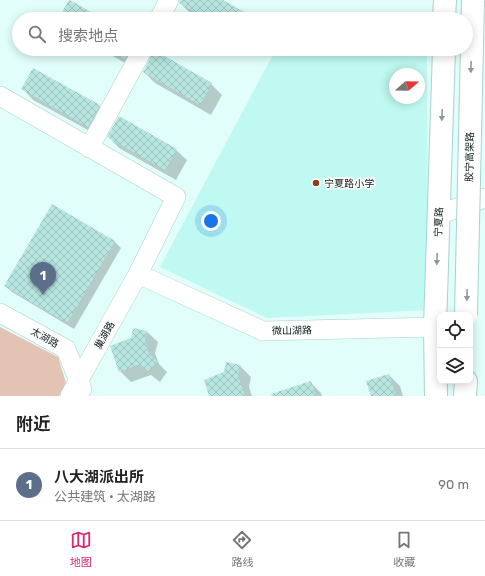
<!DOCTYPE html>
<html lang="zh">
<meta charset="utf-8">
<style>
:root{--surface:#fff;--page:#f2f2f2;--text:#222;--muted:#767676;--line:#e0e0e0;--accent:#db2777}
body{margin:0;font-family:Rubik,"Noto Sans SC",sans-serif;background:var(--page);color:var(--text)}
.controls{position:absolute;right:12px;bottom:12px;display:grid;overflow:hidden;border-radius:8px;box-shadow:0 2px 10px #0003}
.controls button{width:36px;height:36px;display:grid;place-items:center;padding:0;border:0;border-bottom:1px solid var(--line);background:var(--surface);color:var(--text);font:20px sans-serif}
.compass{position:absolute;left:389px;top:68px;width:36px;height:36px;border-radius:50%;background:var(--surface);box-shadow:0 2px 10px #0003;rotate:70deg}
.you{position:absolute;left:211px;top:221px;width:14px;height:14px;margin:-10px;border:3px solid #fff;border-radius:50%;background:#1a73e8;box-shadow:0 0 0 6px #1a73e833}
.badge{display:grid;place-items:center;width:26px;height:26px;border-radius:50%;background:var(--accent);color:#fff;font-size:13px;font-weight:700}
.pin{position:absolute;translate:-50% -33px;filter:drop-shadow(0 1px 2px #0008)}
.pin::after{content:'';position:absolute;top:21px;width:14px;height:12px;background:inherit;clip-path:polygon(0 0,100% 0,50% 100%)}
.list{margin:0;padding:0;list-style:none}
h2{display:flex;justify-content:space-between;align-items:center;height:52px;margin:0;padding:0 16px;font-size:17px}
h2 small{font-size:13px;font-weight:400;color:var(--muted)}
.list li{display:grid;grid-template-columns:26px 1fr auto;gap:12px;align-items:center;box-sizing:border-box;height:72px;padding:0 16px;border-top:1px solid var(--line)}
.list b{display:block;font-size:15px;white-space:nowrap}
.list p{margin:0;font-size:13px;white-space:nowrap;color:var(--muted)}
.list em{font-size:13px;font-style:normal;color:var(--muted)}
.icon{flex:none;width:22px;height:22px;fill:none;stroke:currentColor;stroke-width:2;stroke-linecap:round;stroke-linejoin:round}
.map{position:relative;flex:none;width:485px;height:396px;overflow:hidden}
.search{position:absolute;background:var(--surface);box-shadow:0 2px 10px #0003;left:12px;right:12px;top:12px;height:44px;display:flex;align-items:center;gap:10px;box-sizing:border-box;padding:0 14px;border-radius:22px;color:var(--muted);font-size:15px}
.sheet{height:124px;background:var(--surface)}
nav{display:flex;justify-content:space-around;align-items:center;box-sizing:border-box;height:56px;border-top:1px solid var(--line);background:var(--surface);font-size:11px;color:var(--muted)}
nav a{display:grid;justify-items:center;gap:2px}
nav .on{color:var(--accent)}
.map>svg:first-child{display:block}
</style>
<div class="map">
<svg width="485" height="396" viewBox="0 0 485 396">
<defs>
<pattern id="building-cross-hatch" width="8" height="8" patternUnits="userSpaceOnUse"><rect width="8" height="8" fill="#b7e5df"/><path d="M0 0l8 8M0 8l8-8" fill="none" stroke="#9cc4bf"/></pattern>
</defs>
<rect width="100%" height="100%" fill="#e2fefa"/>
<path fill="#bff9f1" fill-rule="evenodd" d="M276 49H427L428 310 267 318 160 267ZM395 74H419V98H395Z"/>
<path fill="#e2c3b4" d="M0 327 58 357 66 383 59 396H0Z"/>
<path fill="#0003" d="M181 0H221L252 19H200L191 14 180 3Z
M100 49H145L136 69Z
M154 52 211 84 222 95 211 115 155 83 144 72Z
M23 89 99 106 110 117 99 136 33 100Z
M109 137 176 150 187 160 176 180 119 148Z
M53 205 115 242 121 248 74 329 12 292 5 286Z
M147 332 158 342 155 353 159 364 167 372 160 382 151 375 131 382 120 371Z
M240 366 251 377 249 387 252 396H210Z
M389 375 400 386 403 396H372Z
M310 382 321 393 322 396H292Z"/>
<path fill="url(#building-cross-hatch)" d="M69 0H70L103 19H58Z
M180 0H223L257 19H207L179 3Z
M106 49H130L125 59Z
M154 50 212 83 200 105 143 72Z
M33 68 100 105 88 127 21 89Z
M119 116 177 149 165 170 107 137Z
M52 204 115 241 67 323 4 286Z
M133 328 147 331 145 341 149 354 157 361 149 372 140 364 119 372 110 346 131 338Z
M226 362 241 365 238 376 245 396H209L204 380 224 372Z
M389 374 396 396H371L366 381Z
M311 381 316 396H272L271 394Z"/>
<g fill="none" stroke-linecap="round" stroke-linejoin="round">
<defs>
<path id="minor" d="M159 19 169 0
M0 96 176 197 138 274 70 396
M89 148 143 49
M438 215 485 198
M138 274 263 331 435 327
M0 313 66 349 82 389"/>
<path id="major" d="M444 19 445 0
M436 396 435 327 444 49"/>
<path id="highway" d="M465 396 466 381"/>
</defs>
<use href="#minor" stroke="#a5d3cd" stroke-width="20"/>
<use href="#major" stroke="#a5d3cd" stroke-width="24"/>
<use href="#highway" stroke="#a5d3cd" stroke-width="24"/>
<use href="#minor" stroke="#fff" stroke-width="19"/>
<use href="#major" stroke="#fff" stroke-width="22"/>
<use href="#highway" stroke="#fff" stroke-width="22"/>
<defs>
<path id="highway-bridge" d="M466 315 473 0"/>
</defs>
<use href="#highway-bridge" stroke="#a5d3cd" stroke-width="24" stroke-linecap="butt"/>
<use href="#highway-bridge" stroke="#fff" stroke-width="22"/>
</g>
<defs><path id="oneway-solid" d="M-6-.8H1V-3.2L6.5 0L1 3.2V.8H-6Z"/></defs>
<g fill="#919998">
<use href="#oneway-solid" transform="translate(471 67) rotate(91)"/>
<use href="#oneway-solid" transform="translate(442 115) rotate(92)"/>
<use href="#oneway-solid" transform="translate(437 259) rotate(92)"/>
<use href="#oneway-solid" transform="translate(467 295) rotate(91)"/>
</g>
<circle fill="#86411a" stroke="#fff" stroke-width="1.5" cx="316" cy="183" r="4"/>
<g text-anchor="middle" stroke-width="3.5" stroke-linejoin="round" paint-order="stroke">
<g font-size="10" fill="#0b1d1b" stroke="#fff">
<text transform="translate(469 157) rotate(-89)" y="4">胶宁高架路</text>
<text transform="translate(438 222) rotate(-88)" y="4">宁夏路</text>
<text transform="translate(292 330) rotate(-1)" y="4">微山湖路</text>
<text transform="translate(104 335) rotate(-61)" y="4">巢湖路</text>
<text transform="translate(45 337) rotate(29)" y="4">太湖路</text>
</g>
<g font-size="10" fill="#0b1d1b" stroke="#fff" text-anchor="start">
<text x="324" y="187">宁夏路小学</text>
</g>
</g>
</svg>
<div class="controls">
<button><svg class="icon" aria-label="locate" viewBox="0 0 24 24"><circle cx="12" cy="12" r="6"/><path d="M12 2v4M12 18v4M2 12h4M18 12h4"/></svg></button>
<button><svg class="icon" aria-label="layers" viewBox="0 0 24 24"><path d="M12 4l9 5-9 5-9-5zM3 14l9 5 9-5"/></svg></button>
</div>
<svg class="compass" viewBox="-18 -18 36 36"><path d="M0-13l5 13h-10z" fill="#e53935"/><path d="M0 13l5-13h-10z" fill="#767676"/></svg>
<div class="you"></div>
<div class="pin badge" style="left:43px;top:295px;background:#5c6f8a">1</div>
<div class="search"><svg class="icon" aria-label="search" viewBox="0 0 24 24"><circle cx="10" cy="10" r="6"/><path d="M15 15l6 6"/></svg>搜索地点</div>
</div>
<section class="sheet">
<h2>附近<small></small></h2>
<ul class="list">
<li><span class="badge" style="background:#5c6f8a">1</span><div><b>八大湖派出所</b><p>公共建筑 · 太湖路</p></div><em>90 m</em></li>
</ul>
</section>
<nav>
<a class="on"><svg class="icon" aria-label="map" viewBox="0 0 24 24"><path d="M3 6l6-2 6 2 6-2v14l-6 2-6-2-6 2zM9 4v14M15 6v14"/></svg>地图</a>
<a><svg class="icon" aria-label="directions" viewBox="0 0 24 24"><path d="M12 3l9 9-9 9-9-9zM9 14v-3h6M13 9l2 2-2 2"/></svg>路线</a>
<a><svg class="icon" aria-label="saved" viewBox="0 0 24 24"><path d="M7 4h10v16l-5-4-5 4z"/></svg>收藏</a>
</nav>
